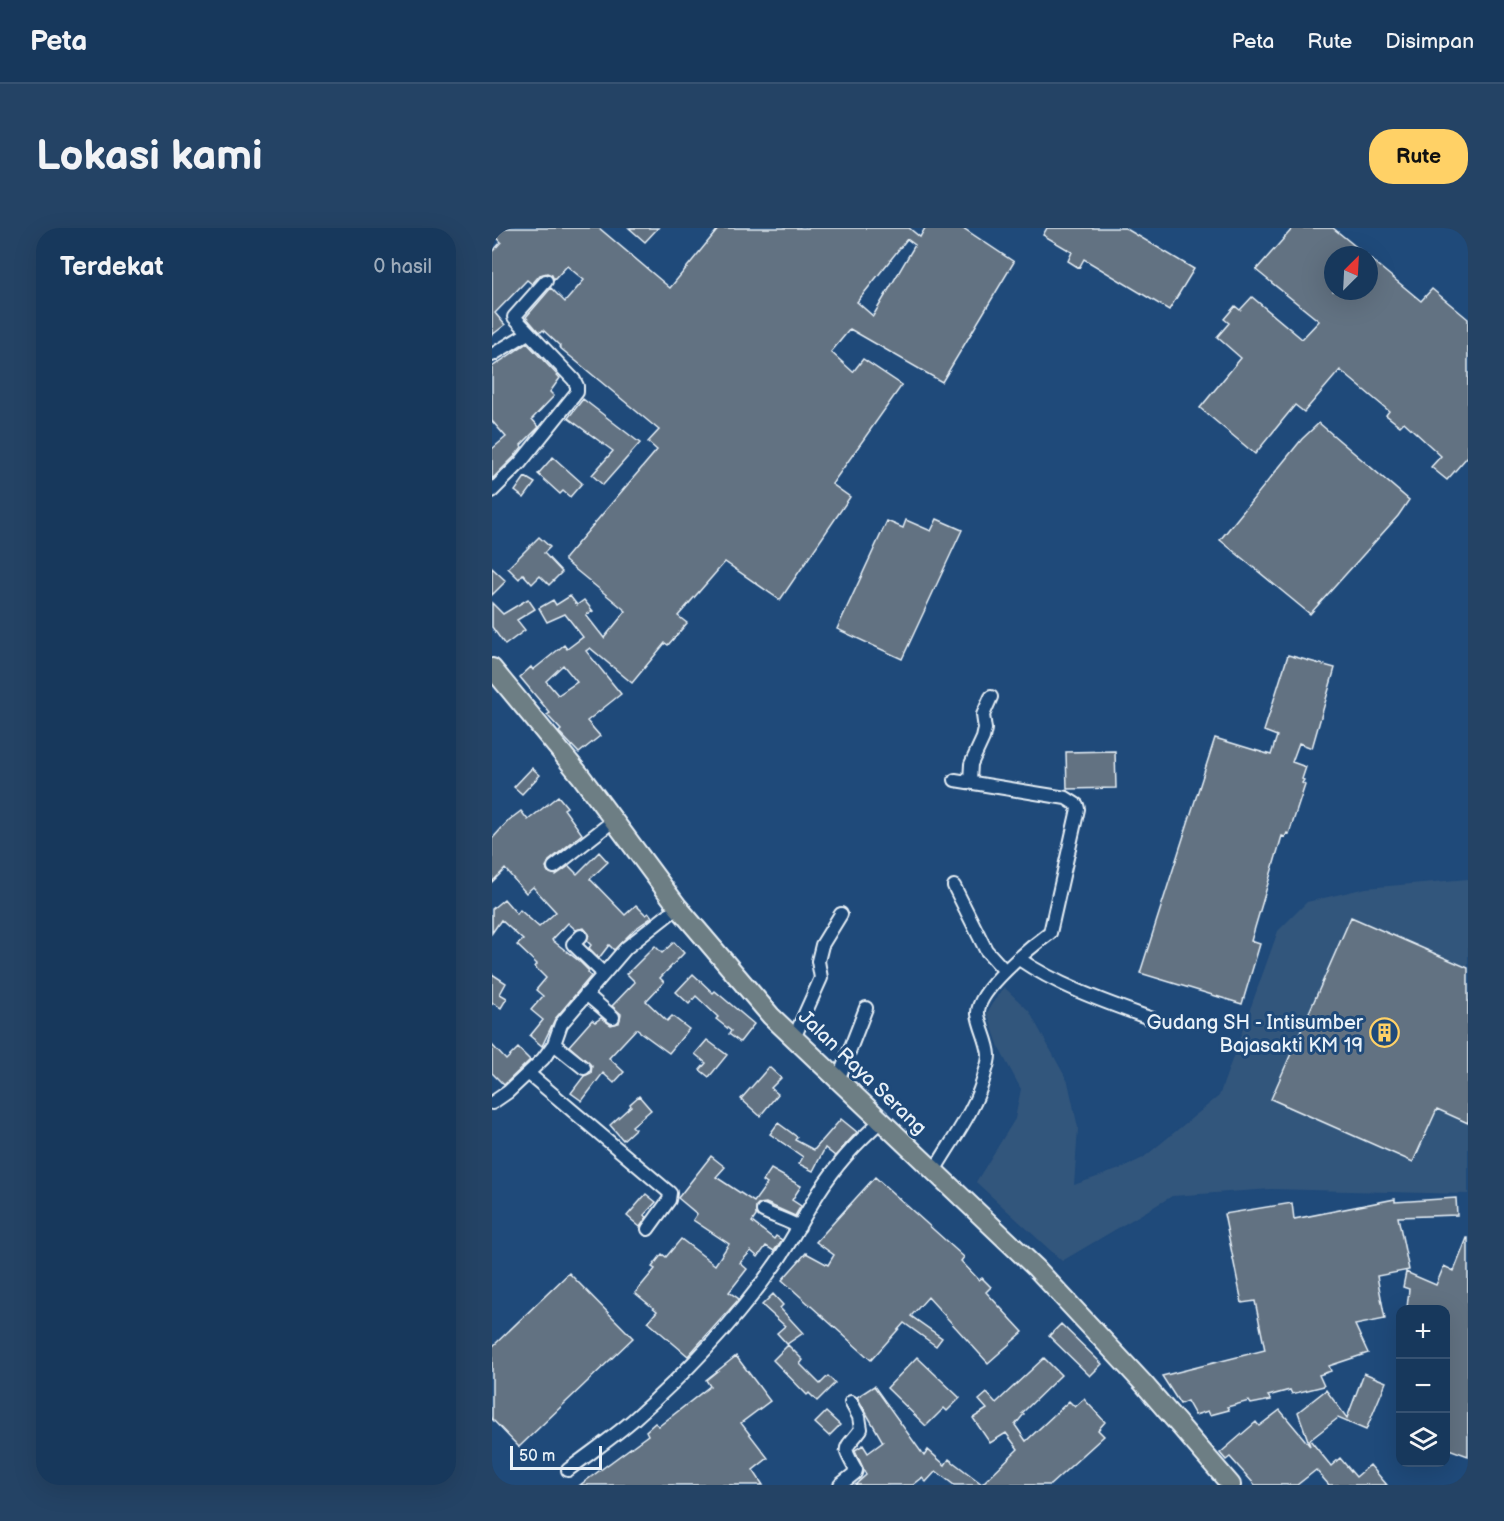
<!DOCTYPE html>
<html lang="id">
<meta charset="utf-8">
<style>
:root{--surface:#17385c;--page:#244365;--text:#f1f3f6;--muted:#9eacbb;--line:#365272;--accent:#ffd166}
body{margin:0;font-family:"Balsamiq Sans",sans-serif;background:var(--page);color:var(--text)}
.controls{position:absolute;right:18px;bottom:18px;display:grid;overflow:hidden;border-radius:12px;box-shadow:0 6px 24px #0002}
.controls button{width:54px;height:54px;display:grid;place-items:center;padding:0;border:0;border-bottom:2px solid var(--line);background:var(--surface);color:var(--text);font:30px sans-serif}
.compass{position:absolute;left:832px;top:18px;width:54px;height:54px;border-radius:50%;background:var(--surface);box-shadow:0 6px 24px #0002;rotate:24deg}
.scale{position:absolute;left:18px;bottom:15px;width:92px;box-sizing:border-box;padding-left:6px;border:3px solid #e8f1f8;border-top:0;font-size:16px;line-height:21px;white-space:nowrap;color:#e8f1f8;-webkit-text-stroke:4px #1f4a7a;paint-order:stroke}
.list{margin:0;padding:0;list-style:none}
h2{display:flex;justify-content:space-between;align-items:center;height:78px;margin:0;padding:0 24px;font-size:26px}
h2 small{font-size:20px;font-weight:400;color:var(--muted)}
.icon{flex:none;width:33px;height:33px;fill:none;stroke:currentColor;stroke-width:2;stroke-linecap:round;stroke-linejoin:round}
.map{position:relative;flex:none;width:976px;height:1257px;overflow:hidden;border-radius:24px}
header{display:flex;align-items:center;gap:36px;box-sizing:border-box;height:84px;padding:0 30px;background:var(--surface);border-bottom:2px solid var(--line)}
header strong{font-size:28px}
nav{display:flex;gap:33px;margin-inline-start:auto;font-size:21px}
.intro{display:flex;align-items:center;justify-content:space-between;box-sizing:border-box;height:144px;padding:0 36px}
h1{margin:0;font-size:42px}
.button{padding:15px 27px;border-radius:24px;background:var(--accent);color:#111;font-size:21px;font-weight:700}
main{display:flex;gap:36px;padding:0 36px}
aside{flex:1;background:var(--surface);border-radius:24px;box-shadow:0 6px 24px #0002}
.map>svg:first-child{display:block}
</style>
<header>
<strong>Peta</strong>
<nav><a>Peta</a><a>Rute</a><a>Disimpan</a></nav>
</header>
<div class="intro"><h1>Lokasi kami</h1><a class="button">Rute</a></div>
<main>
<aside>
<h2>Terdekat<small>0 hasil</small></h2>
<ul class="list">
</ul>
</aside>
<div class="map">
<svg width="976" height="1257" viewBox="0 0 976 1257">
<rect width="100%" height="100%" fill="#1f4a7a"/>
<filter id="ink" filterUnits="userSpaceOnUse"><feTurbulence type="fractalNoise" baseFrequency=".0167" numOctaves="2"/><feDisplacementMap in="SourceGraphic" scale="12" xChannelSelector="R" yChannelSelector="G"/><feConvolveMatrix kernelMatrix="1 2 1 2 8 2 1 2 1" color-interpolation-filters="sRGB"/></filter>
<g filter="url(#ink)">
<path fill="#33567c" d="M976 651V966L779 961 680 968 570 1033 484 954 523 891 529 861 508 822 495 785 512 759 537 783 576 854 586 900 582 957 628 941 651 930 727 868 786 703 815 674 874 660Z"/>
<path fill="#627282" stroke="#e8f1f8" stroke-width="1.5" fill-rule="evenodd" d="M0 0H107L178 60 227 0H417L428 9 433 0H471L522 34 450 154 358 101 339 124 361 144 371 131 410 157 340 256 358 269 288 372 233 334 186 388 195 395 176 417 173 415 140 455 98 420 94 423 129 466 95 493 108 508 87 525 67 504 69 502 55 487 58 485 28 449 39 439 41 442 72 417 75 421 91 409 73 386 55 394 47 380 61 372 64 377 78 368 85 377 92 372 101 383 94 387 112 410 134 383 73 333V330L165 222 156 214 167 202 67 119 68 118 51 102 49 104 46 103 34 89 59 60 73 74 92 52 75 38 62 52 60 47 55 45 48 47 40 56 35 52 3 85 13 97 0 107V24L9 14 0 4ZM415 11 423 17 381 88 365 74ZM71 437 85 454 66 467 54 453Z
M137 0H166L153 14Z
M555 0H633L702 41 677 82 592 31 587 40 576 33 580 24 551 7Z
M801 0H841L874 27H841V63H877V30L929 73 940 61 976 91V228L955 252 939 239 949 228 912 194 908 198 894 187 897 183 848 142 812 184 803 177 763 226 708 180 749 130 725 109 737 95 732 91 743 78 748 82 760 69 810 111 827 93 764 42Z
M35 115 68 150 58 164 62 168 40 191 47 199 29 217 30 219 22 229 0 251V221L14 209 0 193V139Z
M91 171 148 215 111 257 100 247 121 223 76 190Z
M827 195 917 272 906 288 818 386 728 312 810 211Z
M61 229 90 255 78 269 71 263 68 266 46 246Z
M33 249 43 255 32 270 23 263Z
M445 291 470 302 410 431 345 401 395 293 411 300 414 292 439 303Z
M47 309 58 319 52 325 70 344 57 357 48 348 40 356 31 346 27 351 16 340Z
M0 340 14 353 0 367Z
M36 371 43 381 25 392 33 402 13 417 0 399V375L11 386Z
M796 427 843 440 820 520 807 515 800 534 814 539 810 551 812 552 810 555 813 557 797 606 795 605 793 609 790 608 759 713 768 716 750 776 648 745 723 510 779 527 785 508 772 503Z
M623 523 624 560 575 561 574 524Z
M40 540 48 547 30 566 22 559Z
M66 568 75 579 72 581 90 606 57 633 54 640 56 644 64 647 77 638 85 646 107 624 116 634 98 651 133 687 144 677 154 687 157 685 160 689 143 701 122 722 117 717 107 730 97 720 99 717 95 713 97 706 92 700 84 702 76 695 60 712 87 733 97 743 96 745 99 748 63 791 50 818 38 808 51 792 39 782 51 768 44 762 54 750 43 739 45 736 25 717 31 712 9 692 0 705V681L12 671 25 686 28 682 47 699 64 684 41 659 34 665 13 641 0 654V611L17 592 29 583 36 592Z
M859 689 976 740V895L945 881 921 934 779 871Z
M182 714 192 725 168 750 172 754 154 773 175 793 180 788 197 801 177 825 144 801 117 830 132 844 122 855 111 845 90 873 79 865 92 848 99 845 100 838 77 818 100 792 103 794 109 790 119 797 127 795 129 786 120 778 143 754 135 746 163 718 170 725Z
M0 746 14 755 8 766 15 770 9 780 1 775 0 777Z
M201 746 221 765 223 763 262 796 248 814 237 806 239 803 224 791 226 789 204 768 197 776 184 764Z
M215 812 235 827 217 849 208 842 214 835 203 826Z
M0 817 14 832 26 820 38 832 12 857 0 845Z
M277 839 289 850 279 860 286 866 268 888 249 871Z
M147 868 159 882 140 898 143 901 131 912 118 897 139 878 138 876Z
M349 891 365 904 343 928 333 920 321 943 307 936 311 929 278 906 286 895 305 909 303 912 322 922Z
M219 928 233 939 224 949 262 974 275 956 271 953 279 941 309 958 300 972 309 978 303 988 274 975 267 976 264 979V988L260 994 282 1011 284 1008 290 1012 282 1023 274 1018 266 1029 259 1023 248 1035 255 1041 237 1064 247 1071 196 1128 156 1094 165 1083 143 1065 163 1041 160 1039 170 1026 174 1029 189 1011 223 1037 237 1016 201 992 205 986 186 970Z
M383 949 472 1029 469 1033 487 1052 490 1050 499 1059 494 1064 531 1104 496 1135 436 1069 419 1088 450 1110 444 1118 412 1095 379 1132 290 1052 314 1025 336 1037 342 1027 324 1014Z
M154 966 164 974 152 987 155 989 148 999 135 988Z
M964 970 965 987 906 989 917 1042 885 1048 893 1091 863 1097 876 1125 837 1138 839 1143 827 1147 832 1158 800 1166 798 1162 776 1168 779 1172 759 1176 757 1173 735 1179 737 1182 718 1187 716 1183 703 1187 695 1173 688 1176 670 1148 773 1122 763 1073 750 1075 732 986 800 975 802 991 903 971V974Z
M975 1010H976V1228L954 1220V1082H919L915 1080 917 1061 911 1059 914 1044 944 1057 952 1038 962 1043Z
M77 1045 141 1110 27 1219 0 1191V1119Z
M281 1066 291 1077 288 1080 311 1105 295 1116 285 1105 293 1098 270 1077Z
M569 1096 610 1136 598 1148 557 1108Z
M296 1117 311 1132 308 1136 328 1156 336 1148 343 1155 325 1173 317 1165 315 1167 281 1132Z
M244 1128 278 1173 249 1195 276 1230 261 1242 271 1257H88L156 1207 154 1203 163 1195 167 1198 218 1158 214 1152Z
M425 1129 468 1170 455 1183 452 1180 434 1198 395 1160Z
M552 1130 569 1147 530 1185 532 1186 523 1197 534 1213 577 1173 583 1179 592 1171 613 1194 606 1202 612 1208 558 1257H462L444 1243 434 1254 430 1250 421 1257H363L374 1247 363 1222 371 1217 376 1225 391 1214 365 1169 382 1158 432 1228 436 1222 453 1237 457 1231 490 1256 526 1221 514 1205 498 1215 481 1190 495 1181 487 1172 495 1165 504 1175Z
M872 1145 894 1154 874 1202 846 1190 818 1212 839 1238 848 1230 864 1249 878 1237 895 1257H837L824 1242 805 1257H763L738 1229 734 1232 728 1225 764 1194 767 1198 788 1182 818 1218 806 1184 834 1162 855 1190Z
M334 1184 348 1197 337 1208 323 1195Z"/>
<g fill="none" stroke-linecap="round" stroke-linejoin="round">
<defs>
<path id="minor" d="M0 127 36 105
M0 263 28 235 85 164V158L82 152 22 89 54 53
M478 553 479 536 491 510 493 501 491 487 499 469
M62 639 121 593
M462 658 494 722 513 743
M89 708 81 716 112 746
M527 731C568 759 616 775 663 792
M94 766 121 789
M302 810 329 750 326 733 330 717 349 686
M62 816 92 840
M37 846 178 965 177 972 156 1001
M346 852 374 780
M0 875 16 864 51 831 62 816 69 796 134 720 186 679
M442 943C460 912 485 880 493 845 495 839 497 832 497 827 496 813 488 800 486 786 484 763 540 718 558 705L586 581 585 577 574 570 463 552
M271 983C283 989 294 992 307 999
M76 1242C98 1225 120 1210 141 1192 193 1146 242 1095 282 1038 299 1015 311 989 327 964 344 937 365 914 389 893
M348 1257 363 1245 364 1242C349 1216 353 1223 369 1201L367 1189 359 1174"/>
<path id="highway" d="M0 440 88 547 186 679 279 788 544 1040 651 1155 739 1257"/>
</defs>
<use href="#minor" stroke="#e8f1f8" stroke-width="16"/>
<use href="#highway" stroke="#e8f1f8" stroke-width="22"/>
<use href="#minor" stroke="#1f4a7a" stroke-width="12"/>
<use href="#highway" stroke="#6d7e84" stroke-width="18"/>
</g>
</g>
<defs>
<symbol id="building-ring" viewBox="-11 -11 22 22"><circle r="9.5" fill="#1f4a7a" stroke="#ffd166" stroke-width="1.5"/><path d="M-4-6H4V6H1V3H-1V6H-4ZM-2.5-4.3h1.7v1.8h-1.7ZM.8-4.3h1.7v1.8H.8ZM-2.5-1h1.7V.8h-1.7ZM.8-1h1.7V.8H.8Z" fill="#ffd166"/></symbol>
</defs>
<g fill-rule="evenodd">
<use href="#building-ring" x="876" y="788" width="33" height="33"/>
</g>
<g text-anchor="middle" stroke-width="6" stroke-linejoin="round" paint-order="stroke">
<g font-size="20" fill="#e8f1f8" stroke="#1f4a7a" text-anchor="end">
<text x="871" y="801">Gudang SH - Intisumber<tspan x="871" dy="23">Bajasakti KM 19</tspan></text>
</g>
<g font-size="20" fill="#e8f1f8" stroke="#1f4a7a">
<text transform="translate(371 844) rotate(44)" y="7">Jalan Raya Serang</text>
</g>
</g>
</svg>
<div class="controls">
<button>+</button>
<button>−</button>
<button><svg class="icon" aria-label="layers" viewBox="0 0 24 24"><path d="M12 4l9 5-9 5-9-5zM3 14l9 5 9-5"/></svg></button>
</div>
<svg class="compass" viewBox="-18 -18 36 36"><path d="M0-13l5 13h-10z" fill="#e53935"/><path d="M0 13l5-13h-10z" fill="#9eacbb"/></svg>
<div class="scale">50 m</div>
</div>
</main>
